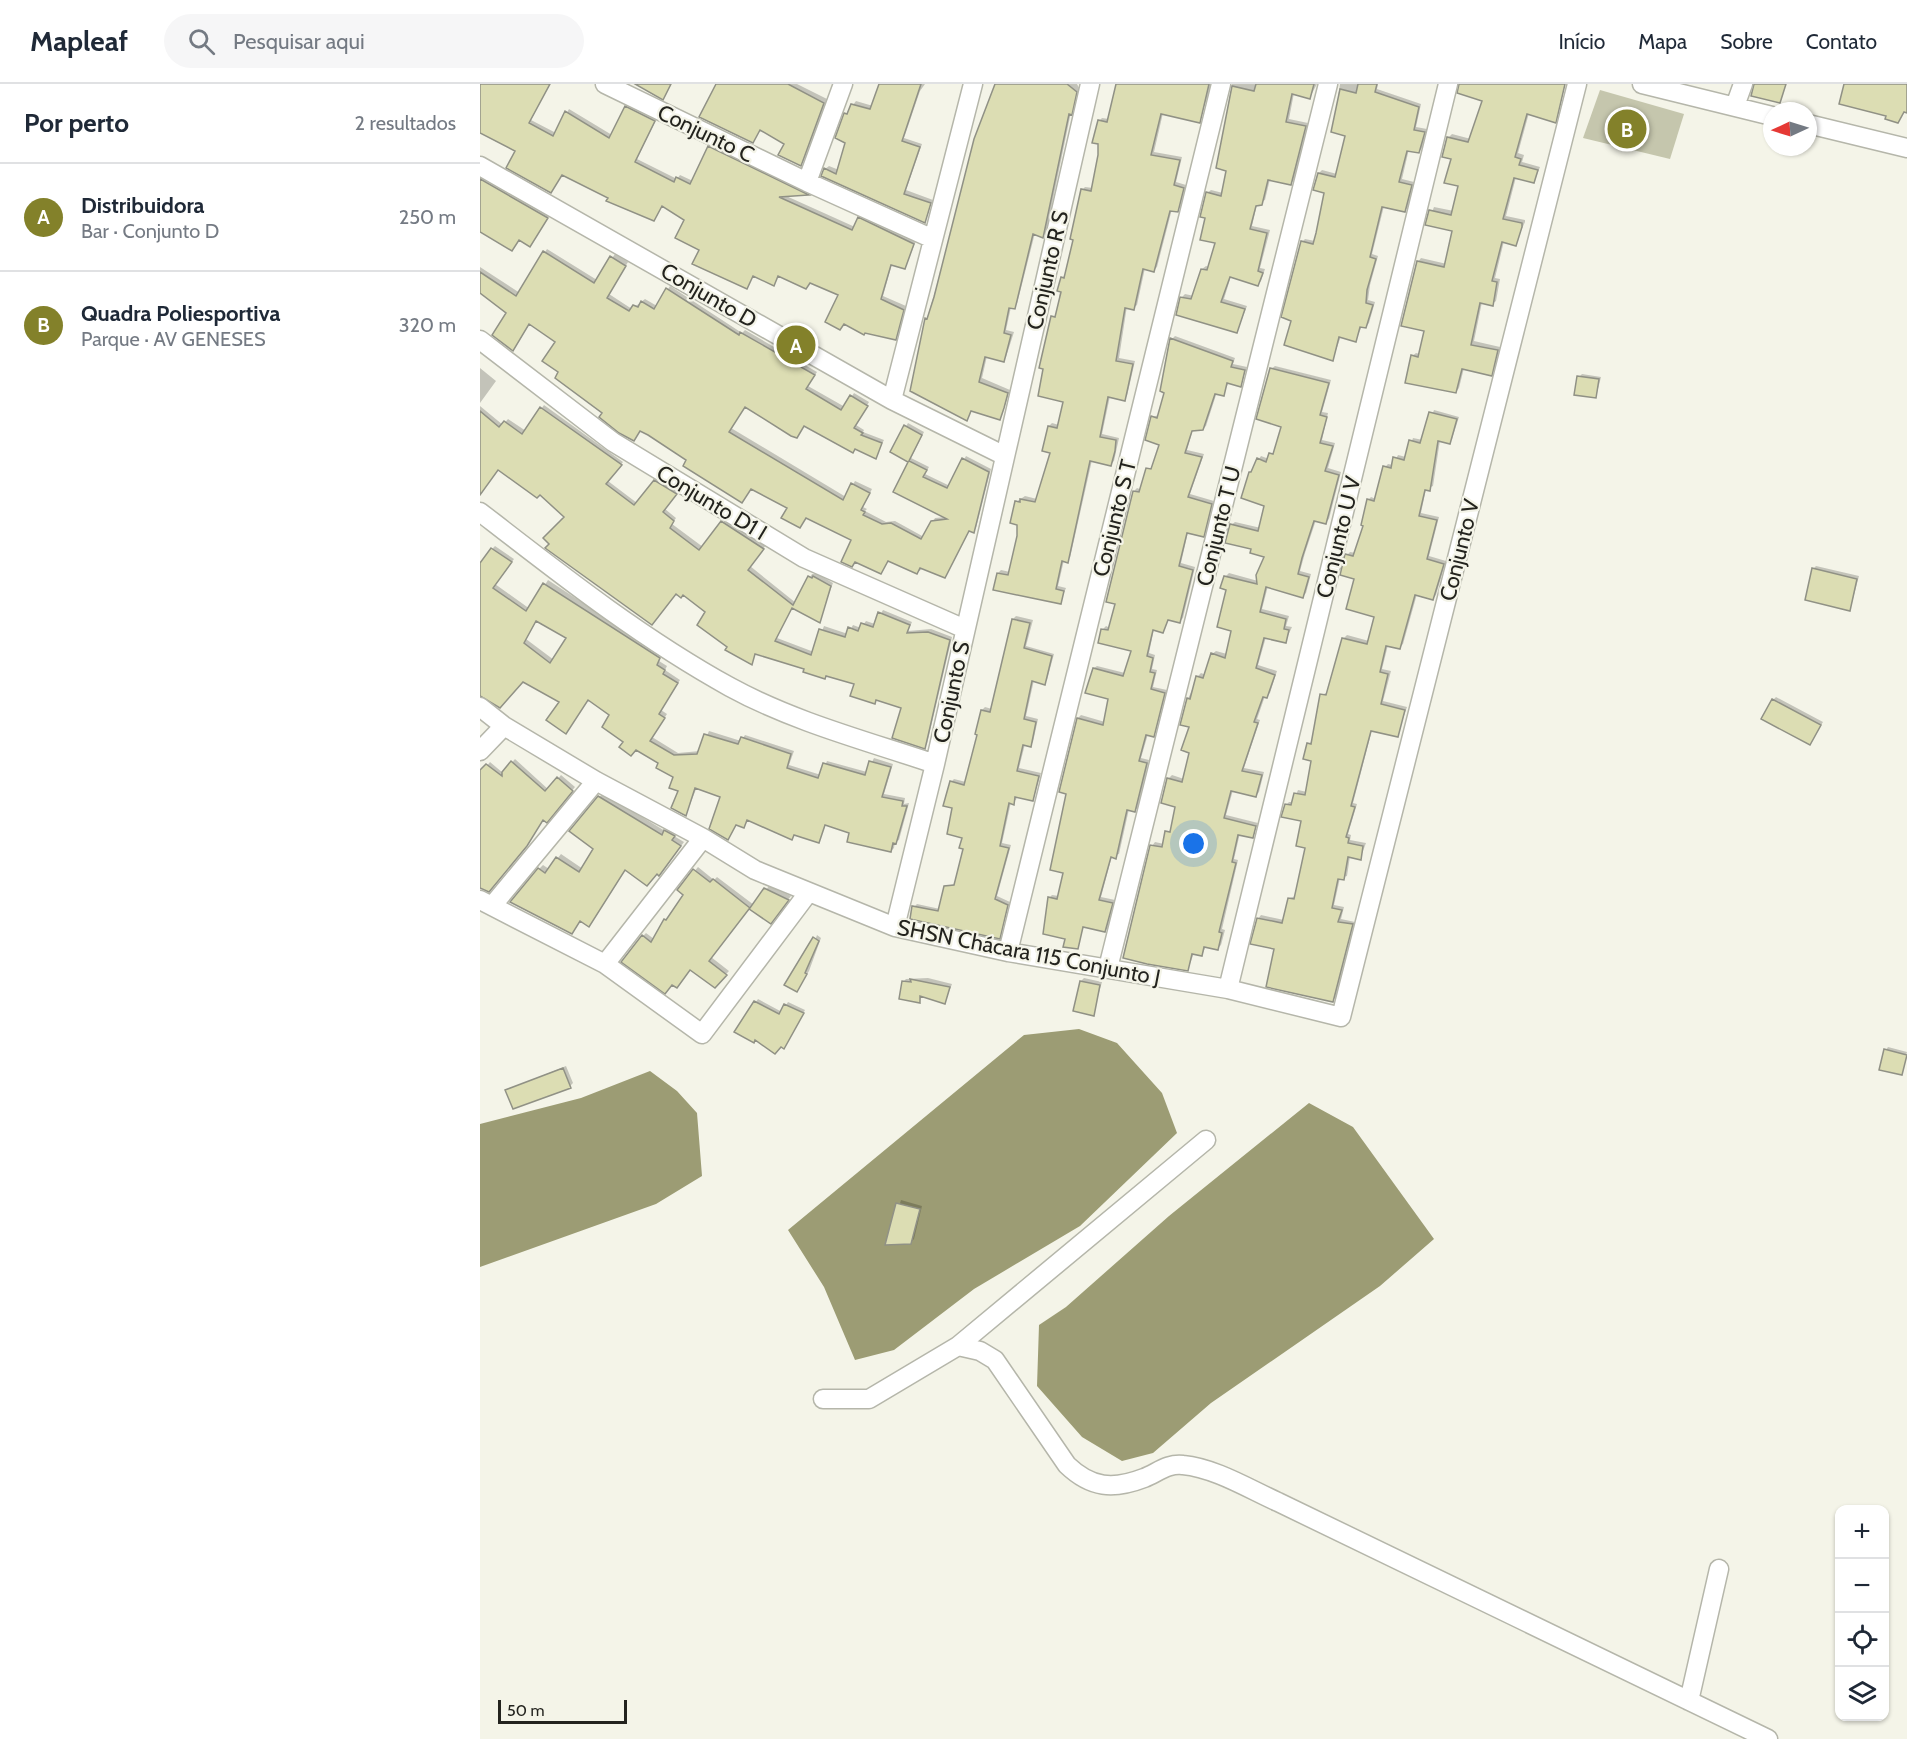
<!DOCTYPE html>
<html lang="pt">
<meta charset="utf-8">
<style>
:root{--surface:#fff;--page:#f6f6f7;--text:#1f2937;--muted:#747a83;--line:#e0e1e3;--accent:#83812a}
body{margin:0;font-family:Cabin,sans-serif;background:var(--page);color:var(--text)}
.controls{position:absolute;right:18px;bottom:18px;display:grid;overflow:hidden;border-radius:12px;box-shadow:0 2px 4px #0004}
.controls button{width:54px;height:54px;display:grid;place-items:center;padding:0;border:0;border-bottom:2px solid var(--line);background:var(--surface);color:var(--text);font:30px sans-serif}
.compass{position:absolute;left:1283px;top:18px;width:54px;height:54px;border-radius:50%;background:var(--surface);box-shadow:0 2px 4px #0004;rotate:266deg}
.scale{position:absolute;left:18px;bottom:15px;width:129px;box-sizing:border-box;padding-left:6px;border:3px solid #23231e;border-top:0;font-size:16px;line-height:21px;white-space:nowrap;color:#23231e;-webkit-text-stroke:4px #f4f4e8;paint-order:stroke}
.you{position:absolute;left:714px;top:760px;width:21px;height:21px;margin:-15px;border:4px solid #fff;border-radius:50%;background:#1a73e8;box-shadow:0 0 0 9px #1a73e833}
.badge{display:grid;place-items:center;width:39px;height:39px;border-radius:50%;background:var(--accent);color:#fff;font-size:20px;font-weight:700}
.pin{position:absolute;translate:-50% -50%;border:3px solid #fff;box-shadow:0 2px 6px #0006}
.list{margin:0;padding:0;list-style:none}
h2{display:flex;justify-content:space-between;align-items:center;height:78px;margin:0;padding:0 24px;font-size:26px}
h2 small{font-size:20px;font-weight:400;color:var(--muted)}
.list li{display:grid;grid-template-columns:39px 1fr auto;gap:18px;align-items:center;box-sizing:border-box;height:108px;padding:0 24px;border-top:2px solid var(--line)}
.list b{display:block;font-size:22px;white-space:nowrap}
.list p{margin:0;font-size:20px;white-space:nowrap;color:var(--muted)}
.list em{font-size:20px;font-style:normal;color:var(--muted)}
.icon{flex:none;width:33px;height:33px;fill:none;stroke:currentColor;stroke-width:2;stroke-linecap:round;stroke-linejoin:round}
.map{position:relative;flex:none;width:1427px;height:1655px;overflow:hidden}
header{display:flex;align-items:center;gap:36px;box-sizing:border-box;height:84px;padding:0 30px;background:var(--surface);border-bottom:2px solid var(--line)}
header strong{font-size:28px}
nav{display:flex;gap:33px;margin-inline-start:auto;font-size:21px}
.search{width:420px;height:54px;background:var(--page);display:flex;align-items:center;gap:15px;box-sizing:border-box;padding:0 21px;border-radius:33px;color:var(--muted);font-size:22px}
main{display:flex}
aside{flex:1;background:var(--surface)}
.map>svg:first-child{display:block}
</style>
<header>
<strong>Mapleaf</strong>
<div class="search"><svg class="icon" aria-label="search" viewBox="0 0 24 24"><circle cx="10" cy="10" r="6"/><path d="M15 15l6 6"/></svg>Pesquisar aqui</div>
<nav><a>Início</a><a>Mapa</a><a>Sobre</a><a>Contato</a></nav>
</header>
<main>
<aside>
<h2>Por perto<small>2 resultados</small></h2>
<ul class="list">
<li><span class="badge">A</span><div><b>Distribuidora</b><p>Bar · Conjunto D</p></div><em>250 m</em></li>
<li><span class="badge">B</span><div><b>Quadra Poliesportiva</b><p>Parque · AV GENESES</p></div><em>320 m</em></li>
</ul>
</aside>
<div class="map">
<svg width="1427" height="1655" viewBox="0 0 1427 1655">
<rect width="100%" height="100%" fill="#f4f4e8"/>
<path fill="#c5c6ad" d="M1120 6 1204 30 1190 75 1103 54Z"/>
<path fill="#9c9c74" d="M599 945 637 959 682 1009 697 1049 600 1142 494 1205 414 1266 375 1276 344 1203 308 1146 544 951Z
M170 987 197 1007 217 1029 222 1092 176 1120 0 1183V1040L101 1014Z
M829 1019 873 1043 954 1155 900 1202 731 1319 673 1369 642 1377 602 1353 557 1302 559 1241 586 1223 689 1132Z"/>
<path fill="#0003" fill-rule="evenodd" d="M0 0 69 1 51 36 76 49 89 25 132 51 149 20 177 34 157 75 197 95 200 91 213 97 232 60 330 108 304 111 375 143 382 131 436 157 425 184 412 180 403 212 426 222 418 252 415 255 365 239 360 245V210L331 197 299 191 293 200 221 165 206 135 183 121 176 132 152 124 149 127 128 117 130 113 82 89 71 108 37 66 0 47Z
M237 0H317L347 15 324 77 320 81 306 59 281 45 272 57Z
M400 0H445L440 7 424 54 442 60 426 106 453 116 444 137 345 85 349 82 359 86 367 58 366 30 376 17 393 22Z
M517 0H597L599 4 591 28 566 149 563 152 555 149 537 220 531 223 526 246 534 248 526 273 523 276 507 272 502 294 530 306 522 331 519 334 492 326 487 335 439 261Z
M638 0H732L719 38 683 29 674 68 702 73 696 98 706 101 701 123 697 127 692 125 677 183 674 186 665 184 657 221 653 224 647 222 639 274 655 277 647 312 644 315 630 312 622 350 639 354 634 377 631 380 612 376 590 474 584 476 578 502 586 504 580 518 518 489 521 486 530 488 538 452 536 418 545 412 557 415 572 368 569 342 572 339 579 341 585 317 573 233 577 230 582 194 586 190 595 155 602 106 605 103 613 104 620 71 619 37 622 34 629 35Z
M752 0H837L830 13 814 9 809 35 828 39 814 96 811 99 790 95 785 116 777 120 772 142 790 146 780 184 785 185 781 197 778 200 751 192 744 215 767 222 757 248 702 213 705 210 714 212 722 185 726 182 729 183 737 158 727 133V109L731 106 743 109 748 86 737 83Z
M860 0H898L897 5 941 20 936 43 947 45 942 64 939 68 929 65 922 95 934 98 928 123 925 126 904 122 892 170 898 172 890 201 888 216 895 218 889 239 886 243 882 242 876 256 861 252 853 275 813 236 822 158 825 155 835 157 845 108 839 89 842 86 857 90 867 51 853 47Z
M983 0H1064L1049 29 1038 69 1044 71 1042 78 1060 83 1054 98 1036 93 1026 132 1045 136V138L1035 160 1024 157 1015 194 1020 195 1016 217 1012 220 1002 218 994 257 1020 263 1015 287 1011 290 984 284 979 304 976 308 932 272 936 269 940 270 946 246 938 178 941 174 967 180 974 145 947 140 954 123 974 127 980 101 968 54 972 50 991 55 1004 16Z
M2 92 70 130 52 158 0 147V94Z
M67 165 117 196 135 170 148 178 129 210 152 225 165 215 177 222 190 202 262 249 265 246 337 288 328 302 365 323 374 309 389 318 376 341 384 346 383 348 404 356 395 373 376 364 373 368 325 341 317 352 265 322 251 344 366 413 375 397 392 405 383 423 387 425 385 427 406 438 415 437 444 453 455 434 466 433 430 378 412 368 428 339 444 348 431 374 449 383 445 390 470 402 486 372 511 385 496 444 493 447 490 445 437 489 409 475 401 489 376 477 372 481 373 455 271 403 208 376 161 346 154 355 80 288 77 258 50 239 36 262 28 229 0 209V183L40 209Z
M695 252 755 274 753 280 767 283 761 301 749 298 743 310 737 308 726 342 723 345H713L707 366 724 370 710 410 734 417 726 448 723 451 708 448 701 479 715 483 703 534 700 537 689 534 683 547 674 545 669 569 675 571 672 585 677 586 673 603 687 606 676 648 673 651 668 650 661 674 669 676 658 724 655 726 649 725 639 770 632 772 621 813 635 816 628 844 625 847 604 842 597 863 586 854 569 814 572 811 579 812 585 787 588 709 581 707 598 634 601 631 625 638 630 614 614 584 617 582 645 589 653 566 623 545 626 542 630 544 637 519 654 407 657 404 662 406 668 385 673 383 681 360 672 333 679 331 686 308 692 255Z
M795 282 851 296 842 328 848 329 842 356 855 359 848 384 861 388 849 435 845 439 836 436 825 469 820 487 831 490 826 509 823 512 788 502 782 525 809 532 806 542 812 543 805 558 786 553 778 581 797 587 790 609 785 612 777 635 780 636 764 684 784 688 779 708 776 712 753 706 746 731 778 739 773 752 760 749 754 775 758 776 742 845 745 846 741 861 738 864 726 862 722 871 714 869 708 885 672 762 675 758 684 760 687 748 693 745 697 721 688 695 692 691 704 695 711 668 708 615 718 592 721 589 726 591 732 570 736 567 747 570 753 546 745 493 749 489 778 497 786 472 773 464 751 441 755 438 781 444 786 421 770 388 781 372 789 375 796 367 803 342 791 285Z
M0 284 16 297 0 319Z
M1102 290 1121 293 1116 313 1099 293Z
M64 321 143 378 128 397 157 419 178 394 198 406 185 425 196 434 192 440 223 463 246 435 286 461 270 482 316 519 332 490H338L353 499 339 537 312 523 297 554 334 568 344 542 368 550 373 541 381 544 386 537 395 540 403 526 432 538 428 547 451 545 472 553 447 660 444 663 423 623 398 615 394 619 376 599 276 569 271 579 249 563 227 527 203 509 71 460 86 433 60 409 18 385 0 398V322L23 341 28 335 46 347Z
M954 326 979 333 972 355 969 358 960 356 953 402 946 405 941 429 959 433 949 472 966 477 956 511 953 514 937 510 923 560 920 563 908 561 902 585 911 587 903 617 927 623 917 652 892 646 873 719 877 720 868 750 871 751 870 756 886 759 880 775 870 772 867 792 860 794 854 821 864 823 861 835 875 838 856 913 853 916 796 864 778 835 781 831 804 836 809 814 816 812 827 763 823 736 806 721 809 718H813L818 706 827 708 833 675 828 660 833 657 841 611 849 608 863 555 867 551 889 557 896 532 867 471 870 468 876 469 885 441 888 416 891 413 896 415 905 383 908 380 913 381 918 371 926 373 933 354 943 356Z
M15 462 34 475 15 500 50 525 68 496 182 571 179 577 187 582 185 586 200 596 181 626 187 630 172 653 198 669 220 667 229 647 261 657 265 651 314 667 309 681 341 691 347 677 387 688 394 674 413 680 404 710 425 714 424 720 429 719 419 756 415 758 414 764 411 767 371 748 346 740 339 757 316 750 312 754 269 735 264 742 257 740 248 754 242 712 217 703 206 730 195 692 180 678 145 657 132 631 108 615 81 617 43 596 0 611V478ZM57 536 88 553 74 576 46 555Z
M1336 482 1379 492 1370 526 1333 485Z
M536 532 553 536 546 562 574 570 567 596 564 599 554 596 546 632 558 635 553 658 550 661 545 660 539 684 561 689 553 716 537 712 536 716 531 718 522 759 531 761 517 812 530 818 519 853 434 823 437 820 460 825 466 803 476 799 485 764 474 723 471 698 474 695 486 698 499 650 502 626 505 623 512 625 533 535Z
M1296 613 1343 638 1330 659 1293 616Z
M35 675 69 706 81 691 95 703 69 734 64 735 0 802V691L10 678 23 689Z
M123 709 185 747 189 743 197 747 194 752 204 758 183 786 146 785 113 837 101 836 92 849 59 785 63 781 69 785 81 770 103 785 115 765 91 747Z
M218 783 234 796 237 793 274 821 289 802 311 812 291 838 270 823 231 873 249 887 235 902 163 852 166 849 174 855 205 811 199 806Z
M337 851 341 854 329 887 319 903Z
M448 894 472 900 465 918 442 911 440 917 423 898 426 895Z
M604 894 622 898 613 930 601 897Z
M278 915 302 928 308 918 325 926 306 960 276 955 256 947Z
M1408 963 1427 968 1421 990 1406 966Z
M86 982 93 999 90 1002 27 1006Z
M421 1116 442 1122 434 1155 431 1158 407 1160Z"/>
<path fill="#dcddb3" stroke="#909185" stroke-width="1.5" fill-rule="evenodd" d="M0 0H70L49 39 73 52 85 27 129 54 145 22 175 37 155 78 194 98 196 93 210 100 228 62 329 111 299 113 372 146 378 133 434 160 425 185 411 181 401 215 424 226 416 256 385 249 384 251 364 240 360 246 345 238 358 211 330 199 326 205 298 192 294 202 273 192 267 205 212 180 219 166 195 154 204 136 182 122 174 137 126 117 128 114 82 91 71 109 26 84 35 67 0 49Z
M155 0H191L183 16Z
M236 0H308L344 19 321 82 298 71 304 60 280 46 273 59 219 33Z
M399 0H441L422 57 440 63 424 110 451 119 445 139 341 92 344 84 356 90 365 59 355 54 364 29 367 30 371 20 390 25Z
M515 0H587L597 8 592 31 589 30 563 154 553 150 535 225 529 224 524 249 531 251 524 278 505 273 499 298 528 309 524 324 520 336 491 327 487 337 430 307 445 234 447 235 454 213 494 55Z
M636 0H729L720 39 681 30 671 71 700 76 694 101 704 104 698 128 690 127 674 188 663 185 654 226 645 224 636 277 653 280 645 317 628 313 620 353 636 356 635 367 631 382 610 377 588 479 582 477 576 505 584 507 581 520 513 506 517 489 528 491 537 452V441L530 439 535 417 540 418V415L555 418 570 369 562 367 568 342 577 344 583 318 558 312 563 285 559 284 571 232 575 233 581 208 577 207 581 193 584 194 593 156 590 155 601 105 611 107 618 71V60L612 59 618 36 627 38Z
M776 0H834L830 15 812 10 806 38 826 42 811 101 788 96 782 121 776 122 770 145 787 149 778 187 783 189 778 202 750 193 741 218 765 225 757 249 696 231 700 213 711 215 721 185 727 186 735 159 720 156 725 134 720 133 726 108 741 112 746 87 736 84 752 2 774 7Z
M878 0H897L895 8 939 23 934 46 945 48 939 69 927 67 919 98 932 101 925 128 902 123 890 173 896 175 887 206 886 219 893 221 886 244 880 243 876 258 859 253 853 277 804 261 811 237 801 233 821 157 833 160 836 149 844 109 833 106 838 89 855 93 865 52 851 48 860 5 876 9Z
M979 0H1085L1076 39 1047 30 1035 73 1041 75 1039 81 1058 86 1054 99 1034 94 1023 135 1042 139V143L1036 162 1022 158 1012 197 1017 198 1013 222 1000 219 991 261 1018 266 1012 292 982 285 976 309 925 299 931 271 938 273 944 247 921 242 937 177 964 183 972 147 945 141 949 126 971 131 978 102 964 99 971 75 962 73 967 53 988 58 1002 17 977 9Z
M1274 0H1306L1300 19 1271 12Z
M1364 0H1427V29L1424 28 1418 39 1405 35 1406 32 1359 20Z
M0 95 68 134 50 163 39 156 32 167 0 148Z
M63 167 114 199 130 172 146 182 127 214 149 227 153 221 158 223 161 217 174 225 186 204 259 251 260 248 335 291 326 305 361 326 370 311 388 322 374 344 383 349 381 351 402 359 396 375 375 365 373 369 324 342 317 354 311 352 265 323 249 348 363 416 371 399 390 409 381 426 385 428 383 431 402 440 411 439 441 455 451 437 467 435 413 408 428 378 410 368 424 341 442 351 429 377 447 386 443 393 467 404 482 374 509 388 494 449 489 447 465 494 440 484 437 490 408 477 401 490 375 478 372 483 361 478 371 456 326 434 320 444 301 434 307 424 271 405 262 419 203 382 206 376 168 351 160 347 154 357 139 349 119 333 122 329 75 294 78 288 62 277 75 258 49 240 33 267 12 251 26 229 0 209V188L36 212Z
M690 254 753 277 751 283 765 286 761 303 747 299 744 312 735 310 723 346 712 347 705 369 722 373 708 413 732 420 724 453 707 449 699 482 713 486 700 539 688 536 683 549 673 546 667 572 673 574 670 588 675 589 671 605 685 609 674 653 666 651 659 677 667 679 655 728 647 726 636 775 631 773 619 816 633 819 625 848 603 843 598 865 583 863 585 855 563 850 568 813 577 815 583 789 570 786 586 710 579 708 597 634 623 641 628 615 605 609 613 584 643 592 651 567 618 559 621 545 628 546 635 520 626 518 653 407 659 408 666 384 671 385 679 361 665 356 671 332 677 334 684 309 680 307Z
M790 284 849 299 840 331 847 333 840 359 853 362 845 387 859 391 846 440 834 437 822 474 818 490 829 493 823 514 786 503 780 528 806 535 804 545 809 546 806 559 784 554 776 584 795 591 787 614 783 613 774 638 778 639 762 687 782 691 776 713 751 707 744 734 776 742 773 754 758 751 752 778 756 779 739 848 742 849 738 866 724 863 722 872 712 870 708 887 667 880 643 874 670 761 682 763 685 747 690 748 695 723 681 719 687 694 702 698 709 669 701 666 709 643 700 641 707 614 710 615 716 592 723 594 731 569 745 574 751 547 737 543 746 506 740 504 744 492 777 500 776 491 784 473 770 469 771 465 745 459 750 440 778 447 784 422 761 414 769 388H771L777 374 786 378 789 369 793 370 801 343 776 335Z
M1097 292 1119 295 1116 314 1094 311Z
M60 323 142 381 126 400 154 421 174 396 197 410 183 428 194 437 190 444 219 466 241 437 284 465 268 486 313 521 328 492 332 494 333 492 351 502 340 539 312 524 295 557 331 571 339 545 365 553 368 543 378 547 381 539 393 543 398 528 430 541 427 549 448 548 470 556 445 665 412 654 421 624 396 616 395 620 370 612 374 600 346 592 345 595 323 588 324 585 275 570 272 581 245 566 247 563 217 541 225 528 203 511 201 514 196 510 172 541 65 464 69 460 63 454 84 433 60 411 57 414 18 386 0 411V327L19 343 24 337 42 350Z
M949 328 977 335 970 360 958 357 950 407 945 406 939 432 957 436 947 475 964 480 953 516 935 511 920 565 906 562 900 588 908 590 901 620 925 626 918 653 891 647 871 722 875 723 866 753 869 754 868 759 883 762 881 776 868 773 864 796 858 795 852 824 862 826 858 838 873 840 853 918 786 903 794 865 770 860 777 834 802 839 808 814 814 815 825 764 816 762 821 737 801 733 805 720 811 721 814 709 825 711 831 677 823 675 827 659 831 660 840 610 846 611 862 554 887 560 894 533 866 525 874 495 860 491 865 470 873 472 883 442 881 441 887 415 894 417 903 382 911 384 913 373 924 376 929 356 940 359Z
M11 464 32 478 13 504 46 527 63 499 180 574 177 581 185 586 183 590 198 599 179 630 185 634 170 657 194 671 217 670 224 650 258 660 261 653 311 670 307 684 338 694 343 679 385 691 389 677 411 683 402 713 423 717 422 722H427L416 760 413 759 411 768 367 758 369 749 345 741 339 759 314 751 312 756 267 736 264 744 256 741 248 756 229 745 240 713 215 704 206 732 191 724 198 707 189 704 193 693 176 684 178 679 156 666 151 672 139 663 143 658 122 643 129 631 108 616 86 650 66 636 79 618 43 598 20 624 0 612V479ZM56 537 86 554 70 579 44 559Z
M1332 484 1377 495 1370 527 1325 516Z
M532 535 550 539 544 564 572 572 565 601 552 597 544 635 556 638 551 663 543 661 537 687 559 692 553 717 535 713 534 721 529 719 520 762 529 764 515 815 528 821 520 855 430 835 432 822 458 827 464 802 474 801 483 765 479 764 482 754 467 750 472 724 463 722 470 697 484 701 497 651 495 650 501 626 510 628Z
M1292 615 1341 641 1330 661 1281 635Z
M31 677 65 707 77 693 93 707 67 739 63 736 47 762 9 808 0 804V686L6 680 22 692V688Z
M118 712 182 751 184 746 195 752 192 756 201 762 179 792 177 790 167 802 145 786 109 843 100 837 92 850 30 818 58 784 65 789 76 773 99 788 113 765 89 747Z
M213 785 230 798 233 795 270 824 284 804 309 816 291 840 269 825 229 877 247 891 235 904 210 886 197 904 192 901 185 910 141 878 162 851 171 858 184 835 186 836 203 811 197 806Z
M333 853 339 857 325 889 327 890 317 908 304 901Z
M430 895 470 903 465 920 440 912V919L419 915 422 897 431 898Z
M600 897 620 901 614 932 593 927Z
M274 917 299 930 304 920 324 929 304 965 301 963 295 970 275 956 274 959 254 948Z
M1404 965 1427 971 1422 991 1399 986Z
M83 984 91 1004 33 1025 25 1006Z
M416 1119 440 1125 431 1160 405 1161Z"/>
<g fill="none" stroke-linecap="round" stroke-linejoin="round">
<defs>
<path id="minor" d="M125 0 327 98 453 155
M1162 0 1292 32
M1255 22 1263 0
M1328 40 1427 64
M0 82 412 316 523 371
M327 98 363 0
M0 256 133 358 324 474 485 545
M412 316 493 0
M0 428C80 490 161 554 250 603 314 638 387 657 455 680
M0 623 24 642 116 697 223 754 275 786 415 843 528 868 748 905 861 933 1097 0
M0 667 24 642
M0 816 125 880 222 950 328 809
M12 822 116 697
M415 843 455 680 610 0
M528 868 741 0
M125 880 223 754
M628 884 848 0
M748 905 968 0
M478 1262 500 1267 515 1276 587 1381C611 1404 633 1406 664 1394 677 1389 688 1379 703 1381 735 1384 769 1405 798 1418L1288 1655
M343 1315H389L478 1262 726 1056
M1209 1617 1239 1485"/>
</defs>
<use href="#minor" stroke="#b5b6aa" stroke-width="21"/>
<use href="#minor" stroke="#fff" stroke-width="18"/>
</g>
<g text-anchor="middle" stroke-width="4.5" stroke-linejoin="round" paint-order="stroke">
<g font-size="22" fill="#23231e" stroke="#f4f4e8">
<text transform="translate(226 49) rotate(26)" y="8">Conjunto C</text>
<text transform="translate(567 186) rotate(-77)" y="8">Conjunto R S</text>
<text transform="translate(229 211) rotate(30)" y="8">Conjunto D</text>
<text transform="translate(232 418) rotate(31)" y="8">Conjunto D1 I</text>
<text transform="translate(634 434) rotate(-76)" y="8">Conjunto S T</text>
<text transform="translate(738 442) rotate(-76)" y="8">Conjunto T U</text>
<text transform="translate(858 453) rotate(-76)" y="8">Conjunto U V</text>
<text transform="translate(979 466) rotate(-76)" y="8">Conjunto V</text>
<text transform="translate(471 608) rotate(-78)" y="8">Conjunto S</text>
<text transform="translate(549 868) rotate(11)" y="8">SHSN Chácara 115 Conjunto J</text>
</g>
</g>
</svg>
<div class="controls">
<button>+</button>
<button>−</button>
<button><svg class="icon" aria-label="locate" viewBox="0 0 24 24"><circle cx="12" cy="12" r="6"/><path d="M12 2v4M12 18v4M2 12h4M18 12h4"/></svg></button>
<button><svg class="icon" aria-label="layers" viewBox="0 0 24 24"><path d="M12 4l9 5-9 5-9-5zM3 14l9 5 9-5"/></svg></button>
</div>
<svg class="compass" viewBox="-18 -18 36 36"><path d="M0-13l5 13h-10z" fill="#e53935"/><path d="M0 13l5-13h-10z" fill="#747a83"/></svg>
<div class="scale">50 m</div>
<div class="you"></div>
<div class="pin badge" style="left:316px;top:261px">A</div>
<div class="pin badge" style="left:1147px;top:45px">B</div>
</div>
</main>
